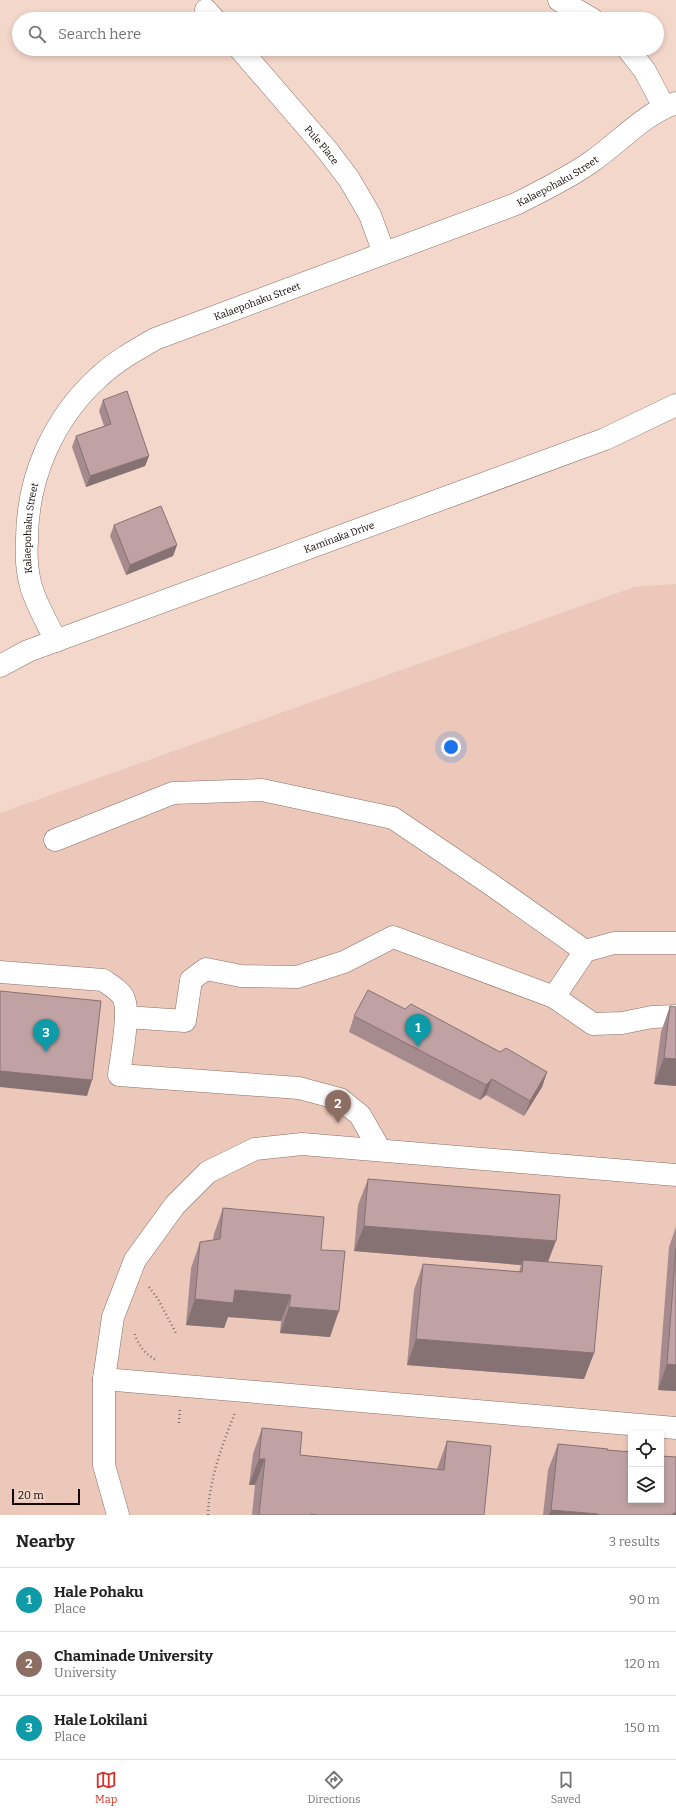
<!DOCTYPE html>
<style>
:root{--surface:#fff;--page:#f2f2f2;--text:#222;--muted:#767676;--line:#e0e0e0;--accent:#d93025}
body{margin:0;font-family:Bitter,serif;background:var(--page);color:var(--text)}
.controls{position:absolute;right:12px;bottom:12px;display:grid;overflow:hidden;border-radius:0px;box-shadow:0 2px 6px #0003}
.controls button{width:36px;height:36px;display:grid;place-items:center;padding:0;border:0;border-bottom:1px solid var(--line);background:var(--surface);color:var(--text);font:20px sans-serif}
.scale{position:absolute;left:12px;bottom:10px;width:68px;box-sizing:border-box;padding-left:4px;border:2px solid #120906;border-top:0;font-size:11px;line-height:14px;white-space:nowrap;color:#120906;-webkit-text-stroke:3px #f4d7cb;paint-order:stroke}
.you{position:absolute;left:451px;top:747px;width:14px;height:14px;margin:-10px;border:3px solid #fff;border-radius:50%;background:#1a73e8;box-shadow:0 0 0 6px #1a73e833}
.badge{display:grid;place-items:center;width:26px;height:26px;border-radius:50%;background:var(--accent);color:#fff;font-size:13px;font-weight:700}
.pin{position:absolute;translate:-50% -33px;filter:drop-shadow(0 1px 2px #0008)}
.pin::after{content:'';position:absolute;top:21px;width:14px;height:12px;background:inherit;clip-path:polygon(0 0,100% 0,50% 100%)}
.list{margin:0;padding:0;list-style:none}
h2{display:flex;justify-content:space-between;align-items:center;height:52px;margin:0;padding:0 16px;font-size:17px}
h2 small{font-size:13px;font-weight:400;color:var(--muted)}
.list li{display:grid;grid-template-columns:26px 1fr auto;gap:12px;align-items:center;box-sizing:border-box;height:64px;padding:0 16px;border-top:1px solid var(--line)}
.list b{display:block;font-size:15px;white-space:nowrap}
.list p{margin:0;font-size:13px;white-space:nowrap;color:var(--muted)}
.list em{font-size:13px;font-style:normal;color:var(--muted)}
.icon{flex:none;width:22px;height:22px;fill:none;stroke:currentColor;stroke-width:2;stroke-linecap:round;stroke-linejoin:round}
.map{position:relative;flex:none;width:676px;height:1515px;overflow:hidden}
.search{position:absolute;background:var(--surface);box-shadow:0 2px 6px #0003;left:12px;right:12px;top:12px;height:44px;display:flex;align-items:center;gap:10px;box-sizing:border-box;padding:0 14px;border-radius:22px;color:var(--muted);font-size:15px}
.sheet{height:244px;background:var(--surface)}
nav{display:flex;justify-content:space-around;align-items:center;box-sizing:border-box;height:56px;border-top:1px solid var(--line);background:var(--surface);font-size:11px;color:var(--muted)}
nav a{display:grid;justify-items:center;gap:2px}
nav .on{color:var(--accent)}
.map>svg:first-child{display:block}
</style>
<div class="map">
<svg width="676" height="1515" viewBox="0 0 676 1515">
<rect width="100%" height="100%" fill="#f4d7cb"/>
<path fill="#ecc8ba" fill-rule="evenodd" d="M676 584V1515H0V813L634 587ZM631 1434H661V1500H631Z"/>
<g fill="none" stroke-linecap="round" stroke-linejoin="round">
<defs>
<g id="minor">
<path d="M559 0 592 19"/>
<path d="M206 10 214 19"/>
<path id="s1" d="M240 49 327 150 349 179 370 215 384 253"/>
<path d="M628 49 645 71 664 107"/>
<path id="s2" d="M56 641C48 624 35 602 31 586 27 572 26 555 27 540 27 478 53 418 100 376 116 361 136 350 155 339L516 204C541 191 567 179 591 162 619 143 643 114 676 103"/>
<path id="s3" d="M0 666 28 651 605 439 676 405"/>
<path d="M55 840 173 793 262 790 393 818 489 883 585 951"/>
<path d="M0 972 103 980C110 985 121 991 124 999 130 1014 121 1058 119 1075L299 1088 340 1099 360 1115 380 1150"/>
<path d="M554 997 585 951 614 943H676"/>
<path d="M126 1017 185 1021 191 980 206 969 241 976 297 977 344 962 393 937 554 997 593 1024 622 1023 652 1017 676 1016"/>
<path d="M104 1379 676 1428"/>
<path d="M118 1515 104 1465V1379L113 1317 135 1260 175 1205 208 1172 255 1149 302 1144 676 1175"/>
</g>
</defs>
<use href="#minor" stroke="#897066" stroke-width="23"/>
<path stroke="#827068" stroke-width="2.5" stroke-dasharray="1 3" stroke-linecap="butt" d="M149 1287 158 1299 177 1335
M135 1334C138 1345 145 1354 156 1360
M179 1423 180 1408
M208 1515C209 1480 222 1445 235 1413"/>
<use href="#minor" stroke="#fff" stroke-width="22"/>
</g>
<path fill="#a58b8d" d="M103 400 149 456 145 466 86 487 72 447 76 436 104 426 99 411Z
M114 525 177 545 173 556 126 575 110 536Z
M670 1006 676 1086 654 1084 661 1032Z
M405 1009 500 1052 547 1072 542 1087 524 1116 486 1095 480 1100 349 1032 354 1016Z
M368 1179 548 1262 594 1353 584 1379 407 1365 414 1290 423 1264 519 1272 521 1265 354 1251 358 1205Z
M223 1208 321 1250 330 1337 280 1333 281 1321 228 1317 224 1328 186 1325 191 1268 200 1242 213 1240 214 1234Z
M676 1227V1391L658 1390 669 1247Z
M262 1428 300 1455 437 1469 447 1441 484 1515H252L255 1485H249L253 1454Z
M558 1444 607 1450 676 1515H543L548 1470Z"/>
<path fill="#867173" d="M149 456 145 466 86 487 90 476Z
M177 545 173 556 126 575 130 565Z
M664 1058 676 1059V1086L654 1084Z
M0 1071 92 1080 87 1096 0 1087Z
M547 1072 542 1087 524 1116 530 1101Z
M492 1079 486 1095 480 1100 486 1085Z
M364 1226 556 1241 546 1267 523 1260 521 1265 354 1251Z
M235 1290 291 1295 281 1321 228 1317 224 1328 186 1325 195 1299Z
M289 1307 339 1311 330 1337 280 1333Z
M416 1339 594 1353 584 1379 407 1365Z
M667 1364 676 1365V1391L658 1390Z
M259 1459H265L255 1485H249Z
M551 1510 598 1514V1515H549Z
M676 1512V1515H671Z"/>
<path fill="#c0a2a4" stroke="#867173" d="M127 391 149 456 90 476 76 436 111 424 103 400Z
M161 506 177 545 130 565 114 525Z
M368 990 405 1009 411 1004 500 1052 506 1048 547 1072 530 1101 492 1079 486 1085 354 1016Z
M0 991 101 1001 92 1080 0 1071Z
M670 1006 676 1007V1059L664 1058Z
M368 1179 560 1195 556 1241 364 1226Z
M223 1208 324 1217 321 1250 345 1251 339 1311 289 1307 291 1295 235 1290 233 1303 195 1299 200 1242 220 1239Z
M676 1248V1365L667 1364Z
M523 1260 602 1266 594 1353 416 1339 423 1264 522 1272Z
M262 1428 302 1432 300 1455 444 1470 447 1441 491 1446 484 1515H316L311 1514V1515H259L265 1459H259Z
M558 1444 608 1449 607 1450 631 1452V1500H661V1456L676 1457V1512L671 1515H598V1514L551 1510Z"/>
<g text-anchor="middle" stroke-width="3" stroke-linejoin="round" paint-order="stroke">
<g font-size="10" fill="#120906" stroke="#f4d7cb">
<text dy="4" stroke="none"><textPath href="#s1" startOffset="126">Pule Place</textPath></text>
<text dy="4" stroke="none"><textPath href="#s2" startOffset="791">Kalaepohaku Street</textPath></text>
<text dy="4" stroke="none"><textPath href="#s2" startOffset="467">Kalaepohaku Street</textPath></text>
<text dy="4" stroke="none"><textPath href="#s2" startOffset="119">Kalaepohaku Street</textPath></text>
<text dy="4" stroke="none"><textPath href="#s3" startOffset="363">Kaminaka Drive</textPath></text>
</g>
</g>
</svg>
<div class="controls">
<button><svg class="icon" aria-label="locate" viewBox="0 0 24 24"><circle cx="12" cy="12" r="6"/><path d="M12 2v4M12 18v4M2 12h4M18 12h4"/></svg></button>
<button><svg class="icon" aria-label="layers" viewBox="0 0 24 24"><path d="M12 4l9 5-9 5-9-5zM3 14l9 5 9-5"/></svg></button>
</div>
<div class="scale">20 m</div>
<div class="you"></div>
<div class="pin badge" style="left:418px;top:1047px;background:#0f9aa8">1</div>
<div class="pin badge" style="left:338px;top:1123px;background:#8d6e63">2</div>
<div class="pin badge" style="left:46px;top:1052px;background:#0f9aa8">3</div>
<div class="search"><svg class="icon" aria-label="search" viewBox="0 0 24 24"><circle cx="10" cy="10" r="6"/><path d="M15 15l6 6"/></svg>Search here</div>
</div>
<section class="sheet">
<h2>Nearby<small>3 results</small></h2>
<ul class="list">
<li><span class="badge" style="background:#0f9aa8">1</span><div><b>Hale Pohaku</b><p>Place</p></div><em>90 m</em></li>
<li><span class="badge" style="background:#8d6e63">2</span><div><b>Chaminade University</b><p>University</p></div><em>120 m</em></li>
<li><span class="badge" style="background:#0f9aa8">3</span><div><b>Hale Lokilani</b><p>Place</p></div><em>150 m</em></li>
</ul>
</section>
<nav>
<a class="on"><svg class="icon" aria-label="map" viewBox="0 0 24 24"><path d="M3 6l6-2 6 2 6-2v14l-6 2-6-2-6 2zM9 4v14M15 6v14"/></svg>Map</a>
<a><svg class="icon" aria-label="directions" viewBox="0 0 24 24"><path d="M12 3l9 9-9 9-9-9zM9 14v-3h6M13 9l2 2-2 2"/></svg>Directions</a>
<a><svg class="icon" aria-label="saved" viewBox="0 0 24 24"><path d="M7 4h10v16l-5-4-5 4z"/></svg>Saved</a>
</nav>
